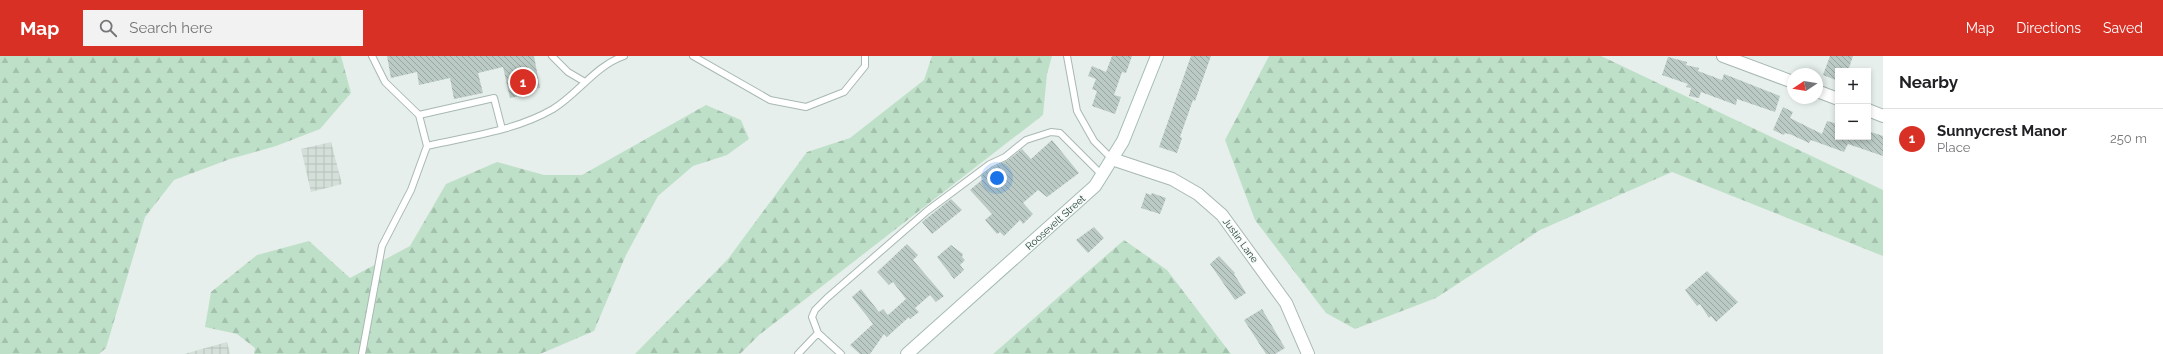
<!DOCTYPE html>
<meta charset="utf-8">
<style>
:root{--surface:#fff;--page:#f2f2f2;--text:#202124;--muted:#757577;--line:#e0e0e0;--accent:#d93025}
body{margin:0;font-family:Raleway,sans-serif;background:var(--page);color:var(--text)}
.controls{position:absolute;right:12px;top:12px;display:grid;overflow:hidden;border-radius:0px;box-shadow:0 2px 6px #0003}
.controls button{width:36px;height:36px;display:grid;place-items:center;padding:0;border:0;border-bottom:1px solid var(--line);background:var(--surface);color:var(--text);font:20px sans-serif}
.compass{position:absolute;left:1787px;top:12px;width:36px;height:36px;border-radius:50%;background:var(--surface);box-shadow:0 2px 6px #0003;rotate:258deg}
.you{position:absolute;left:997px;top:122px;width:14px;height:14px;margin:-10px;border:3px solid #fff;border-radius:50%;background:#1a73e8;box-shadow:0 0 0 6px #1a73e833}
.badge{display:grid;place-items:center;width:26px;height:26px;border-radius:50%;background:var(--accent);color:#fff;font-size:13px;font-weight:700}
.pin{position:absolute;translate:-50% -50%;border:2px solid #fff;box-shadow:0 1px 4px #0006}
.list{margin:0;padding:0;list-style:none}
h2{display:flex;justify-content:space-between;align-items:center;height:52px;margin:0;padding:0 16px;font-size:17px}
h2 small{font-size:13px;font-weight:400;color:var(--muted)}
.list li{display:grid;grid-template-columns:26px 1fr auto;gap:12px;align-items:center;box-sizing:border-box;height:60px;padding:0 16px;border-top:1px solid var(--line)}
.list b{display:block;font-size:15px;white-space:nowrap}
.list p{margin:0;font-size:13px;white-space:nowrap;color:var(--muted)}
.list em{font-size:13px;font-style:normal;color:var(--muted)}
.icon{flex:none;width:22px;height:22px;fill:none;stroke:currentColor;stroke-width:2;stroke-linecap:round;stroke-linejoin:round}
.map{position:relative;flex:none;width:1883px;height:298px;overflow:hidden}
header{display:flex;align-items:center;gap:24px;box-sizing:border-box;height:56px;padding:0 20px;background:var(--accent);color:#fff}
header strong{font-size:19px}
nav{display:flex;gap:22px;margin-inline-start:auto;font-size:14px}
.search{width:280px;height:36px;background:var(--page);display:flex;align-items:center;gap:10px;box-sizing:border-box;padding:0 14px;border-radius:0px;color:var(--muted);font-size:15px}
main{display:flex}
aside{flex:1;background:var(--surface)}
.map>svg:first-child{display:block}
</style>
<header>
<strong>Map</strong>
<div class="search"><svg class="icon" aria-label="search" viewBox="0 0 24 24"><circle cx="10" cy="10" r="6"/><path d="M15 15l6 6"/></svg>Search here</div>
<nav><a>Map</a><a>Directions</a><a>Saved</a></nav>
</header>
<main>
<div class="map">
<svg width="1883" height="298" viewBox="0 0 1883 298">
<defs>
<pattern id="industrial-grid" width="8" height="8" patternUnits="userSpaceOnUse"><rect width="8" height="8" fill="#d4dfda"/><path d="M0 4h8M4 0v8" fill="none" stroke="#b6c1bc"/></pattern>
<pattern id="forest-firs" width="22" height="20" patternUnits="userSpaceOnUse"><rect width="22" height="20" fill="#bfe0c8"/><path d="M5 1l3.5 6h-7zM16 11l3.5 6h-7z" fill="#a4c1ad"/></pattern>
<pattern id="building-back-hatch" width="6" height="6" patternUnits="userSpaceOnUse"><rect width="6" height="6" fill="#bbcac4"/><path d="M-1 5l2 2M0 0l6 6M5-1l2 2" fill="none" stroke="#98a6a0"/></pattern>
</defs>
<rect width="100%" height="100%" fill="#e6efeb"/>
<path fill="url(#industrial-grid)" d="M331 86 342 128 311 136 301 93Z
M227 286 230 298H184Z"/>
<path fill="url(#forest-firs)" d="M0 0H341L351 37 320 73 276 90 230 103 174 124 145 161 106 292 99 298H0Z
M932 0H1052L1047 18 1043 59 759 279 740 298H635L728 203 807 96 850 82 924 24Z
M1269 0H1601L1883 134V200L1672 116 1540 174 1436 242 1355 273 1326 257 1255 164 1225 84Z
M706 49 741 64 749 83 727 99 693 110 658 140 626 199 594 275 540 298H254L255 292 237 278 205 271 211 236 257 199 309 185 350 222 410 190 446 128 497 106 544 119H582Z
M1124 184 1167 214 1231 298H993Z"/>
<path fill="url(#building-back-hatch)" d="M387 0H534L540 32 527 34 528 38 510 42 503 11 478 17 483 37 454 43 450 22 419 29 417 16 391 22Z
M1112 0H1132L1126 17 1122 16 1114 39 1121 41 1115 58 1092 50 1097 35 1092 33 1096 23 1088 20 1092 10 1106 16Z
M1191 0H1211L1195 45 1193 44 1180 81 1182 82 1177 97 1159 91Z
M1830 0H1853L1848 15H1838V25L1823 19Z
M1668 1 1687 6 1686 9 1699 12 1698 15 1722 24 1724 18 1780 40 1775 56 1737 43 1736 49 1701 36 1699 42 1689 40 1691 32 1686 31 1688 28 1662 19Z
M1783 51 1793 56 1790 62 1822 78 1827 65 1838 68V81H1868V75L1883 80V100L1848 88 1844 96 1811 84 1809 87 1792 79 1785 77 1784 79 1773 74Z
M1052 84 1079 117 1047 141 1038 134 1023 147 1033 158 1023 168 1020 164 1004 180 1000 176 997 178 985 164 992 158 970 134 983 123 981 120 992 112 1008 104 1022 93 1031 103Z
M1146 137 1151 139 1152 137 1166 142 1160 158 1141 152Z
M951 143 962 154 932 178 922 166Z
M1094 171 1104 182 1088 197 1076 184Z
M907 188 918 199 913 204 944 240 936 246 930 239 915 252 919 256 910 263 909 261 887 281 884 278 870 298H860L850 289 873 268 852 241 861 233 879 256 883 253 888 259 906 243 893 226 889 229 877 216Z
M951 189 963 198 962 201 965 204 960 209 964 214 954 223 937 201Z
M1219 200 1235 217 1234 218 1246 237 1235 244 1210 208Z
M1707 215 1738 246 1716 266 1711 260 1709 262 1700 248 1697 250 1685 234Z
M1262 253 1285 292 1275 298H1266L1244 264Z"/>
<g fill="none" stroke-linecap="round" stroke-linejoin="round">
<defs>
<path id="lane" d="M372 0 385 26 419 59
M552 0 568 16 585 26
M693 0 770 44 806 51 844 36 865 10V0
M1067 0 1077 55 1094 85 1112 103
M427 90C470 80 515 75 553 53 579 37 595 10 624 0
M818 277 841 298
M362 298 382 190 411 134 427 90 419 59 494 42 502 73
M798 298 818 277 812 261 815 254 827 242 927 155 990 108 1005 101 1026 84 1051 76 1060 77 1102 119"/>
<path id="street" d="M1723 0 1793 26
M1817 35 1838 43
M1868 54 1883 60
M1112 103 1172 123 1198 138 1222 159 1286 247 1308 298"/>
<path id="secondary" d="M907 298 1095 130 1123 85 1157 0"/>
</defs>
<use href="#lane" stroke="#a8b8b2" stroke-width="8"/>
<use href="#street" stroke="#a8b8b2" stroke-width="14"/>
<use href="#secondary" stroke="#a4bbb3" stroke-width="14"/>
<use href="#lane" stroke="#fff" stroke-width="6"/>
<use href="#street" stroke="#fff" stroke-width="12"/>
<use href="#secondary" stroke="#fff" stroke-width="12"/>
</g>
<g text-anchor="middle" stroke-width="3" stroke-linejoin="round" paint-order="stroke">
<g font-size="10" fill="#24423a" stroke="#f7fbf9">
<text transform="translate(1055 166) rotate(-42)" y="4">Roosevelt Street</text>
<text transform="translate(1241 184) rotate(54)" y="4">Justin Lane</text>
</g>
</g>
</svg>
<div class="controls">
<button>+</button>
<button>−</button>
</div>
<svg class="compass" viewBox="-18 -18 36 36"><path d="M0-13l5 13h-10z" fill="#e53935"/><path d="M0 13l5-13h-10z" fill="#757577"/></svg>
<div class="you"></div>
<div class="pin badge" style="left:523px;top:26px">1</div>
</div>
<aside>
<h2>Nearby<small></small></h2>
<ul class="list">
<li><span class="badge">1</span><div><b>Sunnycrest Manor</b><p>Place</p></div><em>250 m</em></li>
</ul>
</aside>
</main>
